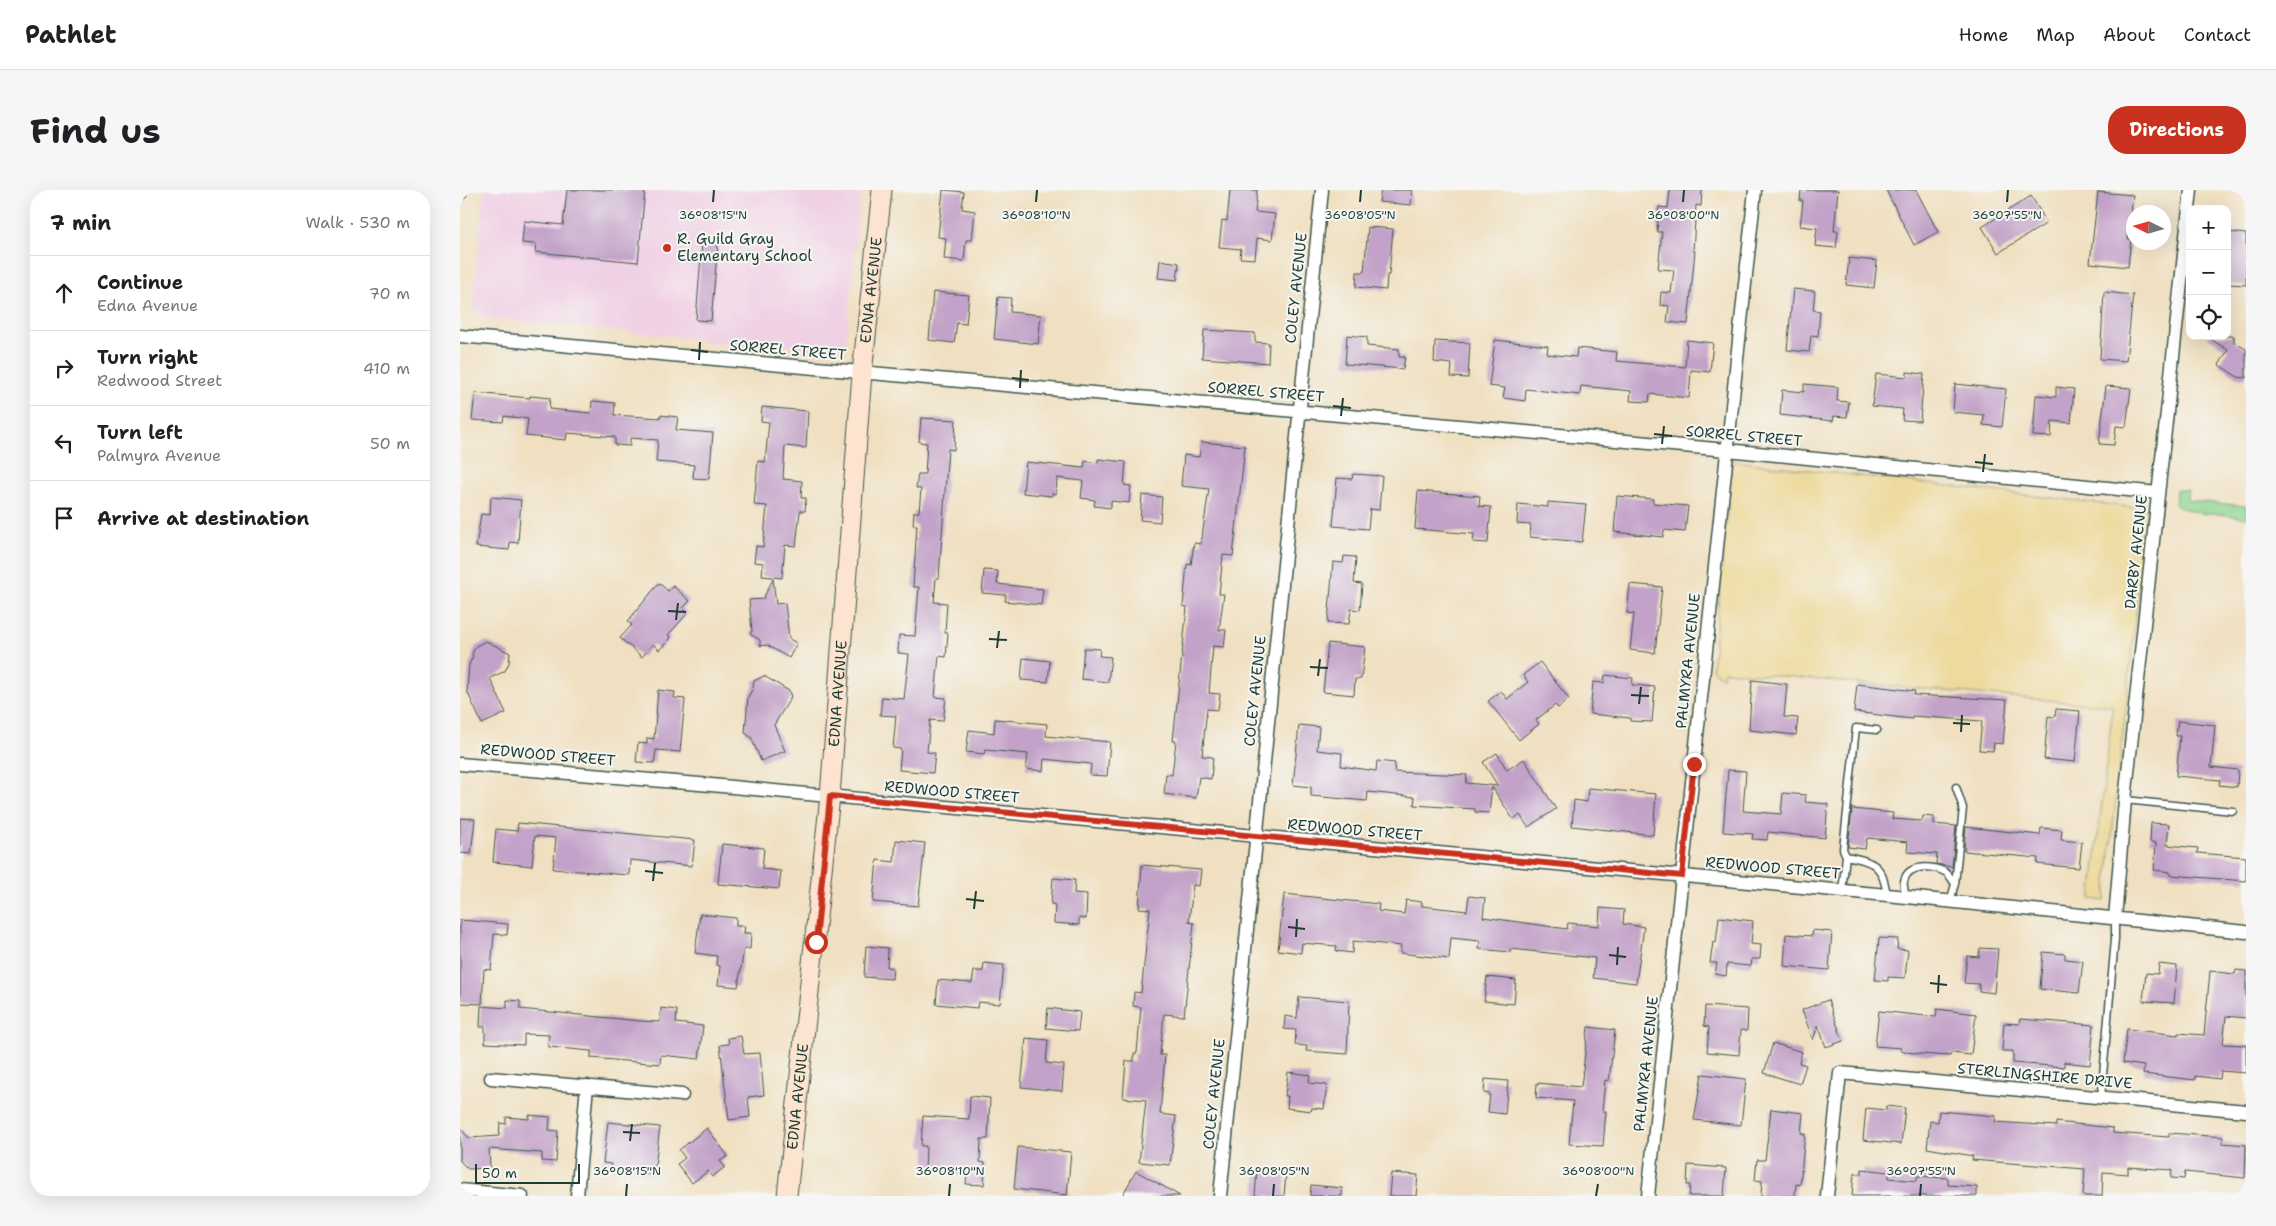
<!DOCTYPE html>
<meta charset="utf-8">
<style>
:root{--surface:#fff;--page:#f6f6f6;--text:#202124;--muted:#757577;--line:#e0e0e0;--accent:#c8321e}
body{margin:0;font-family:"Shantell Sans",sans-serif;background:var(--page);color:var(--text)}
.controls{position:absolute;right:15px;top:15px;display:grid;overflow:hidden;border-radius:10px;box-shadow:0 5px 20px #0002}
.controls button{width:45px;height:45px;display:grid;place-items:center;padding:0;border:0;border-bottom:1px solid var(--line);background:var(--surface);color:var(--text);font:25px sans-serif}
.compass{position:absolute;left:1666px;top:15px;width:45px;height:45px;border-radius:50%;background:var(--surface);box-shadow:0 5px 20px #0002;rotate:275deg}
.scale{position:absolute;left:15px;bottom:12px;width:105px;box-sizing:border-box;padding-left:5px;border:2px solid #1f3d34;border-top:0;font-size:14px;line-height:18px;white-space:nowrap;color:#1f3d34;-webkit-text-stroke:4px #f6f6f2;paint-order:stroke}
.stop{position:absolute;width:15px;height:15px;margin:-11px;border:4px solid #c8321e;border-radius:50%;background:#fff}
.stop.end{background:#c8321e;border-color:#fff;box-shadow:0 1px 5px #0008}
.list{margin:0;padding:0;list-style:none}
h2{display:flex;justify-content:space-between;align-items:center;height:65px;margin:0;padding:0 20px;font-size:21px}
h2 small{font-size:16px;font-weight:400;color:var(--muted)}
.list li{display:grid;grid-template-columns:32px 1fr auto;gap:15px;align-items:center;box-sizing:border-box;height:75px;padding:0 20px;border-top:1px solid var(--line)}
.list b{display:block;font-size:19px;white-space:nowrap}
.list p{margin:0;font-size:16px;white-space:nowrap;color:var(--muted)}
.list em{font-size:16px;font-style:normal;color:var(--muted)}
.icon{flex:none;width:28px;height:28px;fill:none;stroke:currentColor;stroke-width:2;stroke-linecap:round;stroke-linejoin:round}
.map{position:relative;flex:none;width:1786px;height:1006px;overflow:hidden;border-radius:20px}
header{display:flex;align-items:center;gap:30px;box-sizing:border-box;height:70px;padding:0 25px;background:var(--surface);border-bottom:1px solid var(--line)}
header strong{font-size:24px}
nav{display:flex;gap:28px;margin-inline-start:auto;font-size:18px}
.intro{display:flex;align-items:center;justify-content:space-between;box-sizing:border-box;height:120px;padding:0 30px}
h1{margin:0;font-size:35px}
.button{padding:12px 22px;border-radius:20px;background:var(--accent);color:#fff;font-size:18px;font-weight:700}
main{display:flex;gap:30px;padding:0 30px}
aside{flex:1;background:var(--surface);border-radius:20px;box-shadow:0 5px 20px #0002}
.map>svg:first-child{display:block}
</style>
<header>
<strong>Pathlet</strong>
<nav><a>Home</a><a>Map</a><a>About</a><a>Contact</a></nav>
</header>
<div class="intro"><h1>Find us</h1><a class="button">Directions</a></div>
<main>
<aside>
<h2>7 min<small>Walk · 530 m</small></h2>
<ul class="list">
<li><svg class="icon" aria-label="ahead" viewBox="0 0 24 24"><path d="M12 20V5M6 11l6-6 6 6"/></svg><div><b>Continue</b><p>Edna Avenue</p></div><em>70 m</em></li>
<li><svg class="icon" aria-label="right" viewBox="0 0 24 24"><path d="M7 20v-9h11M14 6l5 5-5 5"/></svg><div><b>Turn right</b><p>Redwood Street</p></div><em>410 m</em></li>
<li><svg class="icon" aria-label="left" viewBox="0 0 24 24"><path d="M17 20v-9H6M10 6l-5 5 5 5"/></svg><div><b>Turn left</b><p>Palmyra Avenue</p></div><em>50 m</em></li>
<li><svg class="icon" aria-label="arrive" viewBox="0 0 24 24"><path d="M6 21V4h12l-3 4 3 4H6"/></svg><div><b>Arrive at destination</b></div></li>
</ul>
</aside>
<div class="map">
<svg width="1786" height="1006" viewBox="0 0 1786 1006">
<rect width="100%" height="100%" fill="#f6f6f2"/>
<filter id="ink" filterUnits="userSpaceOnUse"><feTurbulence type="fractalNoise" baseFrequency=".02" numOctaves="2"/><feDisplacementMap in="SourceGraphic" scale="10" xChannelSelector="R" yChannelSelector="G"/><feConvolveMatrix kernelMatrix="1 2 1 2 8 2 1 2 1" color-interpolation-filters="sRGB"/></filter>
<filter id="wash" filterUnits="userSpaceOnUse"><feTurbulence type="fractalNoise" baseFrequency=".0096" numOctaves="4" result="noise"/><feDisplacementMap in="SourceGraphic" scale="20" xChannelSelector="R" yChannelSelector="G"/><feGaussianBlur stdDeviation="1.12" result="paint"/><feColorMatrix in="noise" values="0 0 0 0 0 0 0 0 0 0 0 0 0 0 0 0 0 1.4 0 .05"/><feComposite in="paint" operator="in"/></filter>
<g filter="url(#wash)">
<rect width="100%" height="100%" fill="#f0e0c1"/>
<path fill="#f0d0e5" d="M24 0H401L386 151 371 164 332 160V156H324L323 159 242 152 241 149 22 128 13 116Z"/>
<path fill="#8dd38c" stroke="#568860" d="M1716 299 1728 300 1727 310 1786 316V328L1751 323 1742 324 1715 316Z"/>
<path fill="#eeda9e" stroke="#868c69" d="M1272 271 1687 319 1645 711 1631 709 1653 516 1264 481 1263 488 1252 480Z"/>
<g id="blocks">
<path fill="#c2a2c8" d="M107 0H185L178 72 75 62 76 54 62 53 64 31 103 35Z
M483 0 504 2 502 19 515 21 512 50H506L504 71 484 69 486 48 478 47Z
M770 0H797L795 22 815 24 812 50 797 48 795 69 780 68 781 59 759 57 762 30 767 31Z
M921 0H952L951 15 919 12Z
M1210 0H1242L1241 16 1236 15 1233 61H1235L1228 134 1207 132 1209 116 1200 115 1201 102 1211 103 1214 80 1198 79 1202 42H1197L1199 17 1208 18Z
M1341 0H1378L1374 41H1378L1376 58 1355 56 1357 38 1340 36 1343 11H1340Z
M1426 0H1456L1478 42 1454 55Z
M1638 2 1673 5 1668 49H1671L1668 77 1630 73Z
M1571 6 1587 33 1538 63 1522 37Z
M908 37 933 39 929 85H927L926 100 896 97 897 82H904Z
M1769 42 1786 44V95L1767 94Z
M242 53 258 54 251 131 236 130Z
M1389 68 1417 71 1414 98 1386 95Z
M700 70 719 73 717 90 698 88Z
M1333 99 1355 101 1353 120 1360 121 1358 146 1351 145 1349 162 1327 160Z
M473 102 509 105 506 134 497 133 494 153 469 150Z
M1644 102 1673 105 1666 171 1640 169Z
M538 107 551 108 550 122 581 125 578 154 534 149Z
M744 140 795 143V152L809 153 808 173 742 168Z
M887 145 907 147V156L939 159V167H945L943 179 885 174Z
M1746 146H1774V152L1786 159V188L1778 187 1759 175 1768 160Z
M1035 150 1088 156 1087 164 1116 167 1117 158 1157 162 1156 171 1225 177 1227 150 1253 153 1250 182 1231 180 1229 208 1190 204 1189 212 1170 211 1171 201 1121 196 1120 205 1066 199 1065 211 1043 208 1045 198 1029 196Z
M975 151 1010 153 1008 188 991 187 992 174 974 172Z
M1447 182 1464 184 1460 231 1442 230 1443 219 1412 216 1416 184 1447 187Z
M1344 194 1378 197 1377 211 1389 212 1387 227 1374 226 1373 231 1320 225 1322 200 1344 202Z
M1495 194 1546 199 1542 237 1523 235 1524 225 1493 222Z
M1646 196 1671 198 1666 237 1656 236 1654 255 1639 254Z
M1596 197 1614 199 1611 233 1592 231 1591 247 1573 246 1576 205 1596 207Z
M15 203 70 208V206L90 208 89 219 131 223 132 211 155 213 154 225 200 228V225L218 227 216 240 253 243 249 289 233 288 234 275 196 272 198 250 170 248V256L155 255V247L107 243 106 250 66 246 68 229 44 226 43 232 12 230Z
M302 217 348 221 346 258 325 256 323 289 342 291 341 308H346L345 321H340L336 356 325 355 322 388 302 386 303 373 294 372 296 356 303 357 307 316 294 315 298 271 305 272 309 232 301 231Z
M461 228 496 230 494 260 488 259 479 388H476L474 412 487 413 485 443H488L486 467 479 466 475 507 486 508 483 531 470 530 467 562 475 563 473 583 439 580 441 559 433 558 436 526 420 525 422 507 444 509 449 464 438 463 439 445 455 446 459 397H453L457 335H453L454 322H459L461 299 456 298 458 284H465L467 253 459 252Z
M741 252 785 256 773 366 763 365 759 404H764L759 440H766L764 457 753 456 749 503 760 504 758 520 747 519 742 566 753 567 751 589 739 587 736 608 704 604 706 584 712 585 716 551H713L727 417 723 416 727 374 731 375 734 353 741 354 749 299 721 296 724 265 739 267Z
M638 269 666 272 664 295 671 296 669 313 651 311V318L634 316 635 310 621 308 623 291 597 288 596 304 592 303V306L563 303 566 272 624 278 625 271 638 273Z
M893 284 922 286 919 320 910 319 908 339 873 336 877 288 892 289Z
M958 301 1020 306 1019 316 1031 317 1028 353 1013 352 1014 344 955 339Z
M682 305 702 307 700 332 680 330Z
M1157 306 1193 309V313L1228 316 1225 342 1204 340 1203 347 1154 342Z
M31 307 61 310 58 353 50 352 49 360 16 357 21 324 30 325Z
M1088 312 1126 315 1122 352 1070 347 1071 335 1057 334 1058 314 1088 317Z
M884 366 896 367 894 393 902 394 900 420 891 419 889 434 868 433 873 372 883 373Z
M524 380 538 381 537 394 583 399 581 415 545 411 546 405 522 403Z
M313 389 316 414 325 413 329 449 337 453 329 468 307 455 300 456V450L290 444 292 441 289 410 303 409Z
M199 393 208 401 213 396 230 411 223 418 228 423 208 445 211 448 199 460 193 454 182 467 160 448 172 435 168 431Z
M1170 394 1202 397 1195 463 1170 460 1174 424 1167 423Z
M26 451 50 463 49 473 45 481 30 488 46 523 22 534 7 501 9 475 13 466 12 464 16 456Z
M868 453 905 457 901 489H895L894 505 863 502Z
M624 458 640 459 639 466 651 467 648 492 621 489Z
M563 468 590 471 588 492 561 490Z
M1080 472 1109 509 1098 518 1095 515 1076 530 1079 534 1059 550 1028 511 1041 501 1047 509 1068 492 1063 485Z
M1145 485 1173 488 1172 495 1195 497 1192 532 1170 531V528L1130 524 1133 492 1144 493Z
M304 486 329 501 331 507 314 535 325 561 301 571 291 547 285 543 288 507 293 498 294 491Z
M1292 490 1327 494 1324 527 1338 528 1336 545 1289 540Z
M1397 494 1455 501 1454 505 1547 510 1543 554 1534 553 1533 561 1519 560 1522 531 1452 526V529L1394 522Z
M198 500 215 502 214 508 225 509 220 562 196 560 194 573 176 572 178 553 187 554V548L194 549Z
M1596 519 1620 521 1615 572 1584 569 1588 526 1595 527Z
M535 529 587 534 586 546 650 552 647 586 630 585 631 574 584 569 583 581 566 579 568 564 525 560 524 564 506 562 509 540 534 543Z
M1718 531 1755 535 1751 577 1778 580 1777 597 1759 595 1760 590 1716 586 1720 546H1716Z
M839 535 859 537 857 560 882 563 881 576 916 581 917 571 935 573 934 582 1007 585 1006 593 1038 596 1023 572 1037 563 1047 580 1064 569 1096 619 1068 637 1060 625 1053 629 1032 597 1029 623 1015 622V619L954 615 955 607 908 602 907 611 851 606V597L833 595Z
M1268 580 1286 581 1283 621 1321 624 1323 603 1346 605 1345 612 1368 614 1365 648 1308 642 1307 650 1292 649 1293 644 1263 642Z
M1128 598 1196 604 1193 645 1112 636 1114 610 1127 612Z
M1392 619 1433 623 1432 629 1462 631 1463 626 1474 627V634L1496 636 1492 677 1476 674 1477 664 1447 662 1448 652 1407 648 1405 659 1388 657Z
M0 628 15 629 11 664 0 663Z
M58 633 235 650 232 676 170 670 169 685 93 679 96 648 75 646 72 676 33 672 36 639 57 641Z
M1691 633 1709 634 1707 655 1738 658 1737 663 1786 667V691L1710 685V682L1694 680 1696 653 1690 652Z
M1506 637 1580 645 1581 638 1602 640 1601 650 1622 652 1619 678 1577 674 1578 668 1504 661Z
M436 650 465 653 458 716 413 712 417 670 434 672Z
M262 654 304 658 302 679 321 681 319 699 258 694Z
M682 675 741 680 739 696 733 695 729 732 734 733 724 826 704 824 700 865H705L700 924 716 926 710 975 679 972 686 910 663 908 666 871H674V863H677L681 817 673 816 674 802 681 803 690 719 679 718Z
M593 688 615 690 614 703 627 704 626 729 619 728V735L594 733 595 715 591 714Z
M824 704 919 714 918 721 944 724 946 710 962 712V716L1007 721 1009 706 1025 708 1023 727 1107 739 1108 733 1139 736 1140 718 1164 720 1163 734 1184 737 1176 793 1133 788 1135 768 1051 759 1050 762 1019 759 1020 751 991 748 989 769 940 763 941 756 893 751 892 763 876 761 877 756 842 753 841 763 818 760Z
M240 724 276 728V736H285L284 743H291L290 759H284L278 797 258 795 260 776 256 775 257 766 235 763Z
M1259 727 1293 731 1291 754 1301 755 1300 769H1292L1291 776 1267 774 1266 786 1255 784 1257 773H1250L1253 752 1256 753Z
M0 730 48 734 47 745 34 744 31 780 24 779 22 814 0 813Z
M1353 740 1372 742 1369 780 1324 776 1326 744 1352 746Z
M1419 748 1438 749 1437 759 1448 760 1445 788 1428 787V791L1415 790Z
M406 756 428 758 427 777 433 778 432 789 404 787Z
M1520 758 1538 759 1534 803 1519 801V794L1504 793 1507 766 1519 767Z
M1583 762 1605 764V769L1623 771 1619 803 1580 799Z
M524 773 544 775 540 814 518 812 517 818 476 814 478 790 512 793 514 781H523Z
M1699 774 1717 776 1714 813 1683 811 1686 783 1698 784Z
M1776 780 1786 781V828L1766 826 1763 854 1786 855V883L1761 881 1760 889 1735 886V890L1683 884 1684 876 1663 873 1667 839 1718 845V843L1744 845 1750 781 1775 784Z
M1027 787 1056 790 1054 814 1024 811Z
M839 807 889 811 887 864 846 861 847 856 835 855 836 840 824 839 825 826 837 828Z
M47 810 60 811V819L180 831 200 832 201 818 217 820 216 833 243 836 239 869 201 865 200 874 131 868V861L88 857 89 845 64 844V855L25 853V837H20L21 816 47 818Z
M1368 810 1383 851 1366 857 1358 835 1353 850 1342 820Z
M1245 816 1288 819 1287 841 1281 840 1279 865 1247 862 1249 837 1244 836Z
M588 818 620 822 618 841 586 838Z
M1477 819 1516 824 1511 865 1491 863 1490 866 1460 864 1441 861V858L1415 856 1419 821 1476 827Z
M1560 829 1634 835 1630 875 1604 872V877L1553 873V861H1542L1544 833 1559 834Z
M1128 837 1155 840 1149 891 1145 890 1142 921H1146L1143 956 1109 954 1113 911 1076 908 1077 893 1121 897Z
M281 846 284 864 300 863 304 905 288 907 290 927 269 930 260 855 269 854 268 848Z
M566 848 588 850 586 873 604 875 602 901 561 897Z
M1313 853 1342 862 1339 873 1346 875 1340 894 1304 883Z
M828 882 850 885 849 893 867 895 864 919 852 918 851 921 827 918 828 906H825Z
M1242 884 1286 889 1281 935 1234 930Z
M1025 889 1048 891 1045 924 1028 922 1030 904 1024 903Z
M510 906 530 908 528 949H521L520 972 525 973 524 995 506 994 507 983 465 981 466 956H461L463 926 509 929Z
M1426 916 1445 918 1441 954 1403 950 1406 918 1426 920Z
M1311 919 1343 923 1341 943 1345 944 1340 995 1336 994 1335 1006H1301L1302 991 1295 990 1297 970H1305Z
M1479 921 1536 926 1535 932 1596 936V932L1653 938V943L1709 947V943L1763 947 1762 953 1786 955 1785 988 1725 982 1724 989 1711 988 1712 980 1668 977V984L1643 982 1642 1006H1623L1625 979 1512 970 1513 966 1467 958 1470 931 1478 932Z
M69 925 90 927 89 940 98 941 96 972 82 971V963L29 959 30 978 8 979 0 971V938L9 948 39 946 40 933 46 934V927L69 929Z
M148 932 200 937 194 984 150 979 151 974 143 973Z
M247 938 268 966 260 971 265 977 252 987 248 981 232 993 217 974 225 968 219 960Z
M558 957 611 962 607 1005 554 999Z
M1228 975 1266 978 1264 1006H1229L1230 995H1227Z
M1402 979 1429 982V988L1457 991V986L1488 988V995L1517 997V1006H1392L1394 984H1402Z
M797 980 826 983 824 1006H795Z
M676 981 720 1006H662Z
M931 983 958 985 956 1006H929Z
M851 995 882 998V1006H850Z"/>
</g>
</g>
<g filter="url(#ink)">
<use href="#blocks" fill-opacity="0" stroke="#3e5549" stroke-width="1"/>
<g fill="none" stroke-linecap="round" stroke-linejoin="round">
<defs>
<path id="lane" d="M1665 610 1773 621
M1386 666 1383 659 1396 538 1417 540
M1495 694 1503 618 1496 597
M1382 701 1386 666C1415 672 1422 674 1427 705
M1446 707C1445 702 1443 695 1444 691 1448 673 1473 676 1485 682 1490 685 1492 690 1495 694L1490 712
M1641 908 1655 749V728"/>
<path id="street" d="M0 3V0
M0 146 1267 260 1698 303
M0 574 251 595 1427 705 1786 742
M1655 728 1665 610 1731 0
M31 888 222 905
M0 1000 62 1006
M117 1006 127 896
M760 1006 862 0
M1188 1006 1295 0
M1367 1006 1380 883 1786 921"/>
<g id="secondary">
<path id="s1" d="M327 1006 370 606 402 183 422 0"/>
</g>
</defs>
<use href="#lane" stroke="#3e5549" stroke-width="9"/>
<use href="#street" stroke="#3e5549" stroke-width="15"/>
<use href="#secondary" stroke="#3e5549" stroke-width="21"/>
<use href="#lane" stroke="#fff" stroke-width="6"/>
<use href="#street" stroke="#fff" stroke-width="12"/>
<use href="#secondary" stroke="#fde4d0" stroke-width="19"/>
</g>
</g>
<g fill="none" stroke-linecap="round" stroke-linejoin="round" filter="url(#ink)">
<path stroke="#c8321e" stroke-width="6" d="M356 752 370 606 1222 686 1234 574"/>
</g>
<path fill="none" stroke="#1f3d34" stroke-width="2" d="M253 12 254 0M576 12 577 0M900 12 901 0M1223 12 1224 0M1547 12 1548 0M231 160 248 162M239 170 240 152M552 188 569 190M560 198 561 180M873 216 891 218M881 226 883 208M1194 244 1212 246M1202 254 1204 236M1515 272 1533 274M1523 282 1525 264M208 421 226 422M216 430 218 413M529 449 547 450M537 458 539 441M850 477 868 478M858 486 860 469M1171 505 1189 506M1179 514 1181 497M1493 533 1510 534M1501 542 1502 525M185 681 203 683M193 691 195 673M506 709 524 711M514 719 516 701M828 737 845 739M836 747 837 729M1149 765 1166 767M1157 775 1158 757M1470 793 1487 795M1478 803 1479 785M163 942 180 943M170 951 172 934M166 1006 167 994M489 1006 490 994M813 1006 814 994M1136 1006 1138 994M1460 1006 1461 994"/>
<circle fill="#c8321e" stroke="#f6f6f2" stroke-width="2" cx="207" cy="58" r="5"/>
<g text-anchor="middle" stroke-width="4" stroke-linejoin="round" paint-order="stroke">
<g font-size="15" fill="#1f3d34" stroke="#f6f6f2" text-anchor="start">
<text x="217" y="54">R. Guild Gray<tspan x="217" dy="17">Elementary School</tspan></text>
</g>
<g font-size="15" fill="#1f3d34" stroke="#f6f6f2">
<text transform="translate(836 98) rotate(-84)" y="5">COLEY AVENUE</text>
<text dy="5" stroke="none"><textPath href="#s1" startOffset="910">EDNA AVENUE</textPath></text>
<text transform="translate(328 160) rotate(5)" y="5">SORREL STREET</text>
<text transform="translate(806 202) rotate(5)" y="5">SORREL STREET</text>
<text transform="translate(1284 246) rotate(5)" y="5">SORREL STREET</text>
<text transform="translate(1676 362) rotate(-84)" y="5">DARBY AVENUE</text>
<text transform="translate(1228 471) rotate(-84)" y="5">PALMYRA AVENUE</text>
<text transform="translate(795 501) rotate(-84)" y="5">COLEY AVENUE</text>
<text dy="5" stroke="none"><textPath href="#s1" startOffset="505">EDNA AVENUE</textPath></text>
<text transform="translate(88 565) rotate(5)" y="5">REDWOOD STREET</text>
<text transform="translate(492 602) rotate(5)" y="5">REDWOOD STREET</text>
<text transform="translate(895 640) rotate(5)" y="5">REDWOOD STREET</text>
<text transform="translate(1313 678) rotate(5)" y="5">REDWOOD STREET</text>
<text transform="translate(1186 874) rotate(-84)" y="5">PALMYRA AVENUE</text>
<text transform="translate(1585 886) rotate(5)" y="5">STERLINGSHIRE DRIVE</text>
<text transform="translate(754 904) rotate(-84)" y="5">COLEY AVENUE</text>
<text dy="5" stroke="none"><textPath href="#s1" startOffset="100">EDNA AVENUE</textPath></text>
</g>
</g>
<g font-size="12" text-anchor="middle" fill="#1f3d34" stroke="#f6f6f2" stroke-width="4" stroke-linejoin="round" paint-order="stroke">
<text x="253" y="29">36°08'15"N</text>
<text x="576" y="29">36°08'10"N</text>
<text x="900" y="29">36°08'05"N</text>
<text x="1223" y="29">36°08'00"N</text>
<text x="1547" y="29">36°07'55"N</text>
<text x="167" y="985">36°08'15"N</text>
<text x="490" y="985">36°08'10"N</text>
<text x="814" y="985">36°08'05"N</text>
<text x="1138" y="985">36°08'00"N</text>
<text x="1461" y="985">36°07'55"N</text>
</g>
</svg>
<div class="controls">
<button>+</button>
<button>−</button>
<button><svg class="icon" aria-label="locate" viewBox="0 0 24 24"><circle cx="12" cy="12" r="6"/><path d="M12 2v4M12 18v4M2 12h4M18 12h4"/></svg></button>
</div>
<svg class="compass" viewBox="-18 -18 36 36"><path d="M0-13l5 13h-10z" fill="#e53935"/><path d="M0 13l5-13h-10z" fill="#757577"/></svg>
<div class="scale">50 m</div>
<div class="stop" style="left:356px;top:752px"></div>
<div class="stop end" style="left:1234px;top:574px"></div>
</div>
</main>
